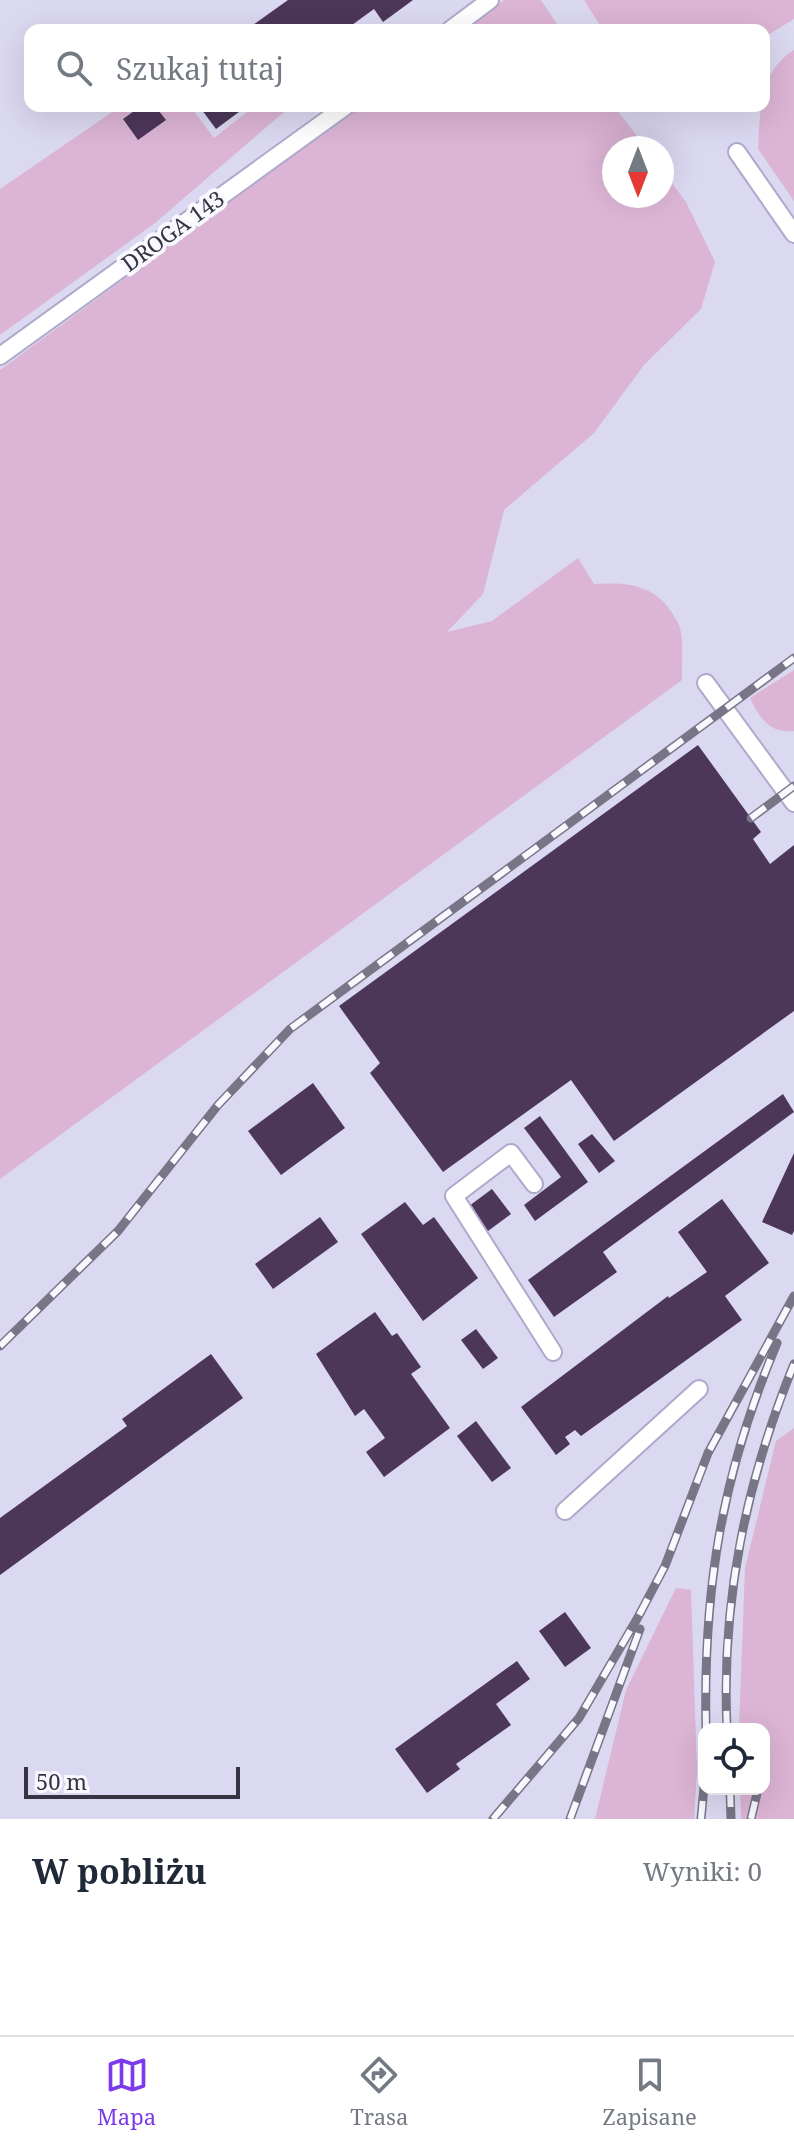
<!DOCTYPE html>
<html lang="pl">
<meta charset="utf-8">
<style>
:root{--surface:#fff;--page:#f2f2f3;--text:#1f2937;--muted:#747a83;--line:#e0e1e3;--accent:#7c3aed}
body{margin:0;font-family:"Noto Serif",serif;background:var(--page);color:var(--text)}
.controls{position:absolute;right:24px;bottom:24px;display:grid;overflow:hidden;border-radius:16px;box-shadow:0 8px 32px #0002}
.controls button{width:72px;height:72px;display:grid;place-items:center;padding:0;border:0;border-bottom:2px solid var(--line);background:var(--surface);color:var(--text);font:40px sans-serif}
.compass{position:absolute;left:602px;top:136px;width:72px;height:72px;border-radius:50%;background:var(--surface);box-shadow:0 8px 32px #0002;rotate:180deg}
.scale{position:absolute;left:24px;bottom:20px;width:216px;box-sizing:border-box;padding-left:8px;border:4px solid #363442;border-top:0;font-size:22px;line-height:28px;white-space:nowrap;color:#363442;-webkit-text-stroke:6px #f8f8ff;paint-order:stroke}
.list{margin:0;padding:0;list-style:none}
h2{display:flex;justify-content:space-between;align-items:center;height:104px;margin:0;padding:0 32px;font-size:34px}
h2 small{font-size:26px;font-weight:400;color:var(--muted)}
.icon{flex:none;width:44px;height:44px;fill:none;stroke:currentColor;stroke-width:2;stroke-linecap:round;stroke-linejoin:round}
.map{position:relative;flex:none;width:794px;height:1819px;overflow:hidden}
.search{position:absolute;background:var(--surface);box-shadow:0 8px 32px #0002;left:24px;right:24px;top:24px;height:88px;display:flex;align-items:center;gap:20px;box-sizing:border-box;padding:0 28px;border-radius:16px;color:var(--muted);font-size:30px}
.sheet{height:216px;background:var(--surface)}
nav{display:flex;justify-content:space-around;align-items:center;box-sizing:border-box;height:112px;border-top:2px solid var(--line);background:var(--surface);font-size:22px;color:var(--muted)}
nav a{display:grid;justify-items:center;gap:4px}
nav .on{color:var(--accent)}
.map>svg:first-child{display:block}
</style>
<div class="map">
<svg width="794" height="1819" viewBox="0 0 794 1819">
<rect width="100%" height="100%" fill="#ebe8fe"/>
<path fill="#dbd8f1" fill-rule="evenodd" d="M0 0H794V1819H0ZM30 30H764V106H30ZM614 148H662V196H614ZM704 1729H764V1789H704Z"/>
<path fill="#dcb4d5" d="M504 0H541L561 30H463Z
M584 0H794V19L768 35 764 28 603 30Z
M794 50V201L758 149C760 113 759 71 794 50Z
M121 106H190L214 138 255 106H291L155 223 0 335V189Z
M360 106H614L646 148H614V196H662V170L686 202 715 262 701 309 644 365 594 433 504 510 483 594 447 632 492 621 578 558 594 584C631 582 659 585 678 623 685 637 681 664 682 680L0 1179V370Z
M794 670V731C769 734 760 718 750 698Z
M794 1428V1819H741L740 1789H764V1729H739L745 1568 776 1441Z
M676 1588 691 1590 697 1770 694 1819H595L626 1690Z"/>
<path fill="#4c365a" d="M288 0H413L383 22 374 9 345 30H246Z
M141 106H155L166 120 138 140 123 119Z
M199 106H247L216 129Z
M698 745 761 832 753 839 770 864 794 845V1011L614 1141 571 1080 443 1172 370 1073 380 1063 339 1006Z
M313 1083 345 1128 281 1175 248 1131Z
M783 1094 794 1112 603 1252 617 1272 554 1317 528 1280Z
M540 1116 588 1182 535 1221 524 1205 561 1177 524 1128Z
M592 1134 615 1161 599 1173 578 1144Z
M794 1153V1231L792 1235 762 1222Z
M492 1189 511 1214 488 1231 469 1206Z
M722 1199 769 1263 725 1296 742 1320 581 1436 575 1430 565 1437 570 1444 556 1455 521 1407 668 1296 669 1298 707 1272 678 1232Z
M405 1202 423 1225 434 1217 478 1278 423 1321 361 1234Z
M320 1217 338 1242 273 1289 255 1264Z
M375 1312 392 1336 397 1333 421 1367 411 1374 450 1428 384 1477 366 1452 385 1438 364 1409 355 1416 316 1354Z
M476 1329 498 1358 483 1369 461 1340Z
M211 1354 243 1398 0 1575V1518L127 1426 122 1419Z
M476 1421 511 1468 492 1482 457 1436Z
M565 1612 591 1648 565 1667 539 1631Z
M517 1661 530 1679 496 1704 511 1725 456 1764 460 1769 427 1793 395 1749Z"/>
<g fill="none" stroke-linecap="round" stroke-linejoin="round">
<defs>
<path id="service" d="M450 30 490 0
M737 152 794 234
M0 356 346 106
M706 683 794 803
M534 1184 511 1153 454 1196 553 1352
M565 1511 699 1389"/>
</defs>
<use href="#service" stroke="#aea9cb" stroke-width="20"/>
<use href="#service" stroke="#fff" stroke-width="16"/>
<defs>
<path id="rail" d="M751 818 794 786
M0 1346 118 1231 218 1105 290 1029 794 658
M706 1729C703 1588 722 1474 777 1343
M727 1729C721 1601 746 1482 794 1364
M730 1789 731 1819
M493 1819 579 1718 637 1619 665 1566 708 1453 794 1296
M570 1819 640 1629
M701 1819 704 1787
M751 1819 758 1789"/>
</defs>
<use href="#rail" stroke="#777586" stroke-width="9"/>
<use href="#rail" stroke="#f8f8ff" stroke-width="6" stroke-dasharray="18" stroke-linecap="butt"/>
</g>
<g text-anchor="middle" stroke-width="8" stroke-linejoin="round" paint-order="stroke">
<g font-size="22" fill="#363442" stroke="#f8f8ff">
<text transform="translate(173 231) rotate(-36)" y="8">DROGA 143</text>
</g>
</g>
</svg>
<div class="controls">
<button><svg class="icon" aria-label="locate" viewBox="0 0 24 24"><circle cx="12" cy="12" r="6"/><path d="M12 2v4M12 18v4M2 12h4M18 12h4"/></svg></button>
</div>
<svg class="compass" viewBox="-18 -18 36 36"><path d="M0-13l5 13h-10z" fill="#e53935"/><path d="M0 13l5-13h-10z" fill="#747a83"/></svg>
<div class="scale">50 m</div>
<div class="search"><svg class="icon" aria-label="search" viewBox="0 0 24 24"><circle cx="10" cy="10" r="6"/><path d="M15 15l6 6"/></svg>Szukaj tutaj</div>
</div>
<section class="sheet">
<h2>W pobliżu<small>Wyniki: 0</small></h2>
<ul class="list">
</ul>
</section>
<nav>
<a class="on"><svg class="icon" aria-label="map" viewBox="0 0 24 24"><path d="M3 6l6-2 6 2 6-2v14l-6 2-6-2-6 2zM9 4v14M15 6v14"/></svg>Mapa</a>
<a><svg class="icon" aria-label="directions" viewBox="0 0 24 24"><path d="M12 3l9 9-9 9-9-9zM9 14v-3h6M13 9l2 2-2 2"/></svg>Trasa</a>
<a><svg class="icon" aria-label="saved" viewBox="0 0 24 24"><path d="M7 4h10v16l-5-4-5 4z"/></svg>Zapisane</a>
</nav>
